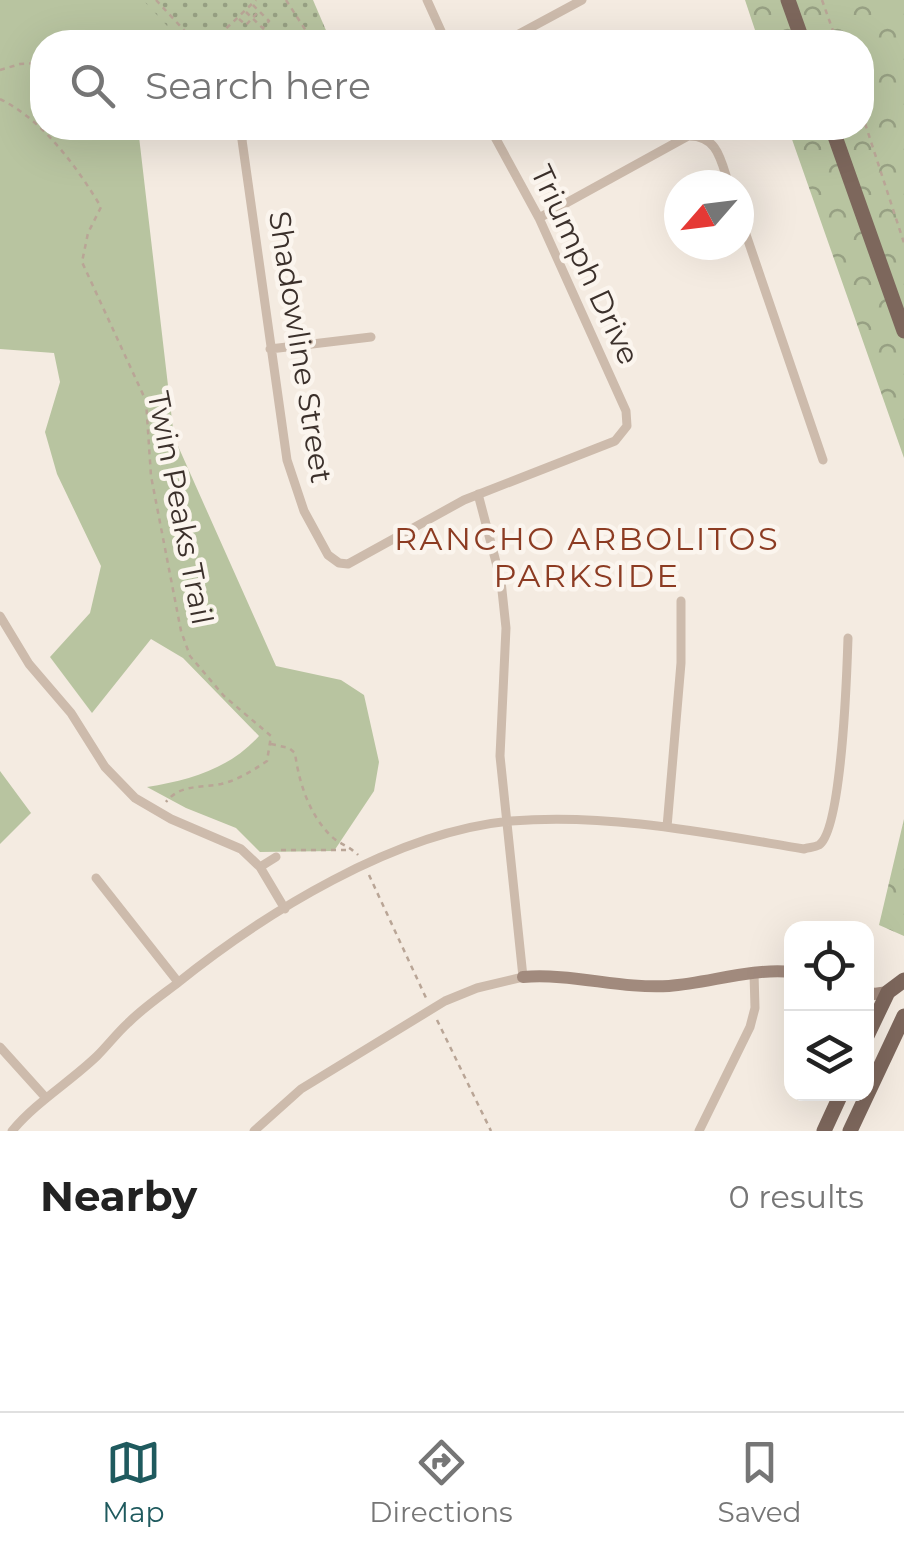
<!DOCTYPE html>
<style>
:root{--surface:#fff;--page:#f6f6f6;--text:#222;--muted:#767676;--line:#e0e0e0;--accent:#1f5a5e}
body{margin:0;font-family:Montserrat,sans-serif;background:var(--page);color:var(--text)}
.controls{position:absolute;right:30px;bottom:30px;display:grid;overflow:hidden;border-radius:20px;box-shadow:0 10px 40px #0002}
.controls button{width:90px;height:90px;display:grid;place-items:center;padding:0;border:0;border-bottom:2px solid var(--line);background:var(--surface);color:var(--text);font:50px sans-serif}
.compass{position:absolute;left:664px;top:170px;width:90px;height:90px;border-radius:50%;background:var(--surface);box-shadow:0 10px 40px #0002;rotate:242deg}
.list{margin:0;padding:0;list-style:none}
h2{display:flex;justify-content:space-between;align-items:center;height:130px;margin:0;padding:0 40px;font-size:42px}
h2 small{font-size:32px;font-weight:400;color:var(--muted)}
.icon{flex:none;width:55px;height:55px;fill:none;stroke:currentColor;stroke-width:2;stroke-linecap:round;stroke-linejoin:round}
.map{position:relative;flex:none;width:904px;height:1131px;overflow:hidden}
.search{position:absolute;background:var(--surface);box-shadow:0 10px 40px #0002;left:30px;right:30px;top:30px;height:110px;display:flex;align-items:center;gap:25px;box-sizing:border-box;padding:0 35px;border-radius:40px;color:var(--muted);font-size:38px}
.sheet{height:280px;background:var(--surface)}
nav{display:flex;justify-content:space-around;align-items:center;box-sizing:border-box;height:140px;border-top:2px solid var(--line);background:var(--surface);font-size:28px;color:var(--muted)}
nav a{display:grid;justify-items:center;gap:5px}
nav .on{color:var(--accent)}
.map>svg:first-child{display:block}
</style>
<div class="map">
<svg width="904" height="1131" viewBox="0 0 904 1131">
<defs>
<pattern id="forest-crowns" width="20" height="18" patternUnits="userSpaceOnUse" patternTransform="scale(2.5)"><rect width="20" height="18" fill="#b8c4a0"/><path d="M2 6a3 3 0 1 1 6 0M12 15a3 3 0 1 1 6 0" fill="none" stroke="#97a083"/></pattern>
<pattern id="park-dots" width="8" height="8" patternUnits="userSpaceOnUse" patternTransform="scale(2.5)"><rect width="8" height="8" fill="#b8c4a0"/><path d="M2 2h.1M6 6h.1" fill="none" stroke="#97a083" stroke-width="1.8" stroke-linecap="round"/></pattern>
</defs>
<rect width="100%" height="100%" fill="#f4ebe1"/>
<path fill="#b8c4a0" d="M0 0H150L190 42H42V128H138L174 437 276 666 341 680 364 695 379 762 374 791 334 851 260 852 236 828 186 808 147 787C190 780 229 769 259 736L183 658 151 639 92 713 50 657 90 613 101 566 57 474 45 432 60 382 54 353 0 349Z
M0 771 31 813 0 844Z"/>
<path fill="url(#forest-crowns)" d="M745 0H904V458L788 128H862V42H759Z
M904 819V936L879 925Z"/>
<path fill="url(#park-dots)" d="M143 0H313L331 42H182Z"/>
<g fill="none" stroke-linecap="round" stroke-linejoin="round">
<path stroke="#b9a596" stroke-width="2.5" stroke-dasharray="5 5" stroke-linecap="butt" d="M156 0 195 42
M286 0 308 34V42
M822 0 837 42
M253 5 269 21 263 28
M246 12 277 42
M239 19 246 25 258 12
M223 34 230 40
M212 42 256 0
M0 70 20 64 42 63
M0 99C43 120 77 167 101 207L88 233 82 262 146 401 151 476 181 631 190 656 224 696 271 736 267 761C252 771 238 780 221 784 201 788 180 784 166 802
M862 114 904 243
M271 744 289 748 295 753C299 783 309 814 331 836 339 844 351 847 358 855
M281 850H353
M369 875 427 1000
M437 1020 491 1131"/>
<path stroke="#cdbbac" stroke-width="9" d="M427 0 446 42
M504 42 582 0
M247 128 242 140 287 460 304 511 328 555 339 563 348 564 464 500 615 441 627 426 626 411 539 218 490 128
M739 214 823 460
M539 218 688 136C718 135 721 161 729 185
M270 349 371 337
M0 616 29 664 71 713 105 767 135 798 171 819 241 849 260 867 285 909
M667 827 681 663V601
M260 867 276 857
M96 878 178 982
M0 1047 46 1098
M12 1131C36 1102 70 1082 97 1056 108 1045 117 1033 128 1023 142 1009 159 997 175 985 264 913 395 832 511 821 609 813 707 833 804 849 809 847 814 848 819 845 842 830 847 669 848 638
M254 1131 301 1089 445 1001 477 988 523 977 500 756 506 628 501 581 478 494
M699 1131 750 1027 755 1008 754 973"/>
<path stroke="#a18a7d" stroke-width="12" d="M523 977C572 973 620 989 669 986 710 983 750 968 792 972
M866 991 874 994 888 992"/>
<path stroke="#7d675c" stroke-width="15" d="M788 0 803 42
M832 128 904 331
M866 1038 888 992 904 980
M824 1131 841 1094
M850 1131 904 1016"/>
</g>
<g text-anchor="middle" stroke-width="9" stroke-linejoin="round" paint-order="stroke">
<g font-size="30" fill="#3b302b" stroke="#fbf5ee">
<text transform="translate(585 265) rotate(65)" y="10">Triumph Drive</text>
<text transform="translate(300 347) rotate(81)" y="10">Shadowline Street</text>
<text transform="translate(180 508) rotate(79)" y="10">Twin Peaks Trail</text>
</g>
<g font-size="32" letter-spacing="2.5" fill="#8c3b22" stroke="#fbf5ee">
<text x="587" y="550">RANCHO ARBOLITOS<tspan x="587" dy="37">PARKSIDE</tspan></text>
</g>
</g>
</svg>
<div class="controls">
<button><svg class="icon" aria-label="locate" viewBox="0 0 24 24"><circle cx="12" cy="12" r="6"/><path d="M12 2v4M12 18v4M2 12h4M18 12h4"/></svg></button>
<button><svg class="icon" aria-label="layers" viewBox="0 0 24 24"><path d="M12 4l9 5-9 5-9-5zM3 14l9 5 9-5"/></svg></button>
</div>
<svg class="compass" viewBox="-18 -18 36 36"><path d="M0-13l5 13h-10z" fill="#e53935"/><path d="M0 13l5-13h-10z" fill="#767676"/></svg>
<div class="search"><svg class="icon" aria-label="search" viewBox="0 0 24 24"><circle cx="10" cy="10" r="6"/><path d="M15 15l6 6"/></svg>Search here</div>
</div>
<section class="sheet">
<h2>Nearby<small>0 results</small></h2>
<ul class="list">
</ul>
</section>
<nav>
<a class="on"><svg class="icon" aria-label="map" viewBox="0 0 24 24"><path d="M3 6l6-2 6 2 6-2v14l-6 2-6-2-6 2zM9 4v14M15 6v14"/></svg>Map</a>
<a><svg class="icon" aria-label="directions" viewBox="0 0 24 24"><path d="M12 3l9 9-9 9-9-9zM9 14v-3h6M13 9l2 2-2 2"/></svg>Directions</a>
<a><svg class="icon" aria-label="saved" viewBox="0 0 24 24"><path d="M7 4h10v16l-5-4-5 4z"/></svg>Saved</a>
</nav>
